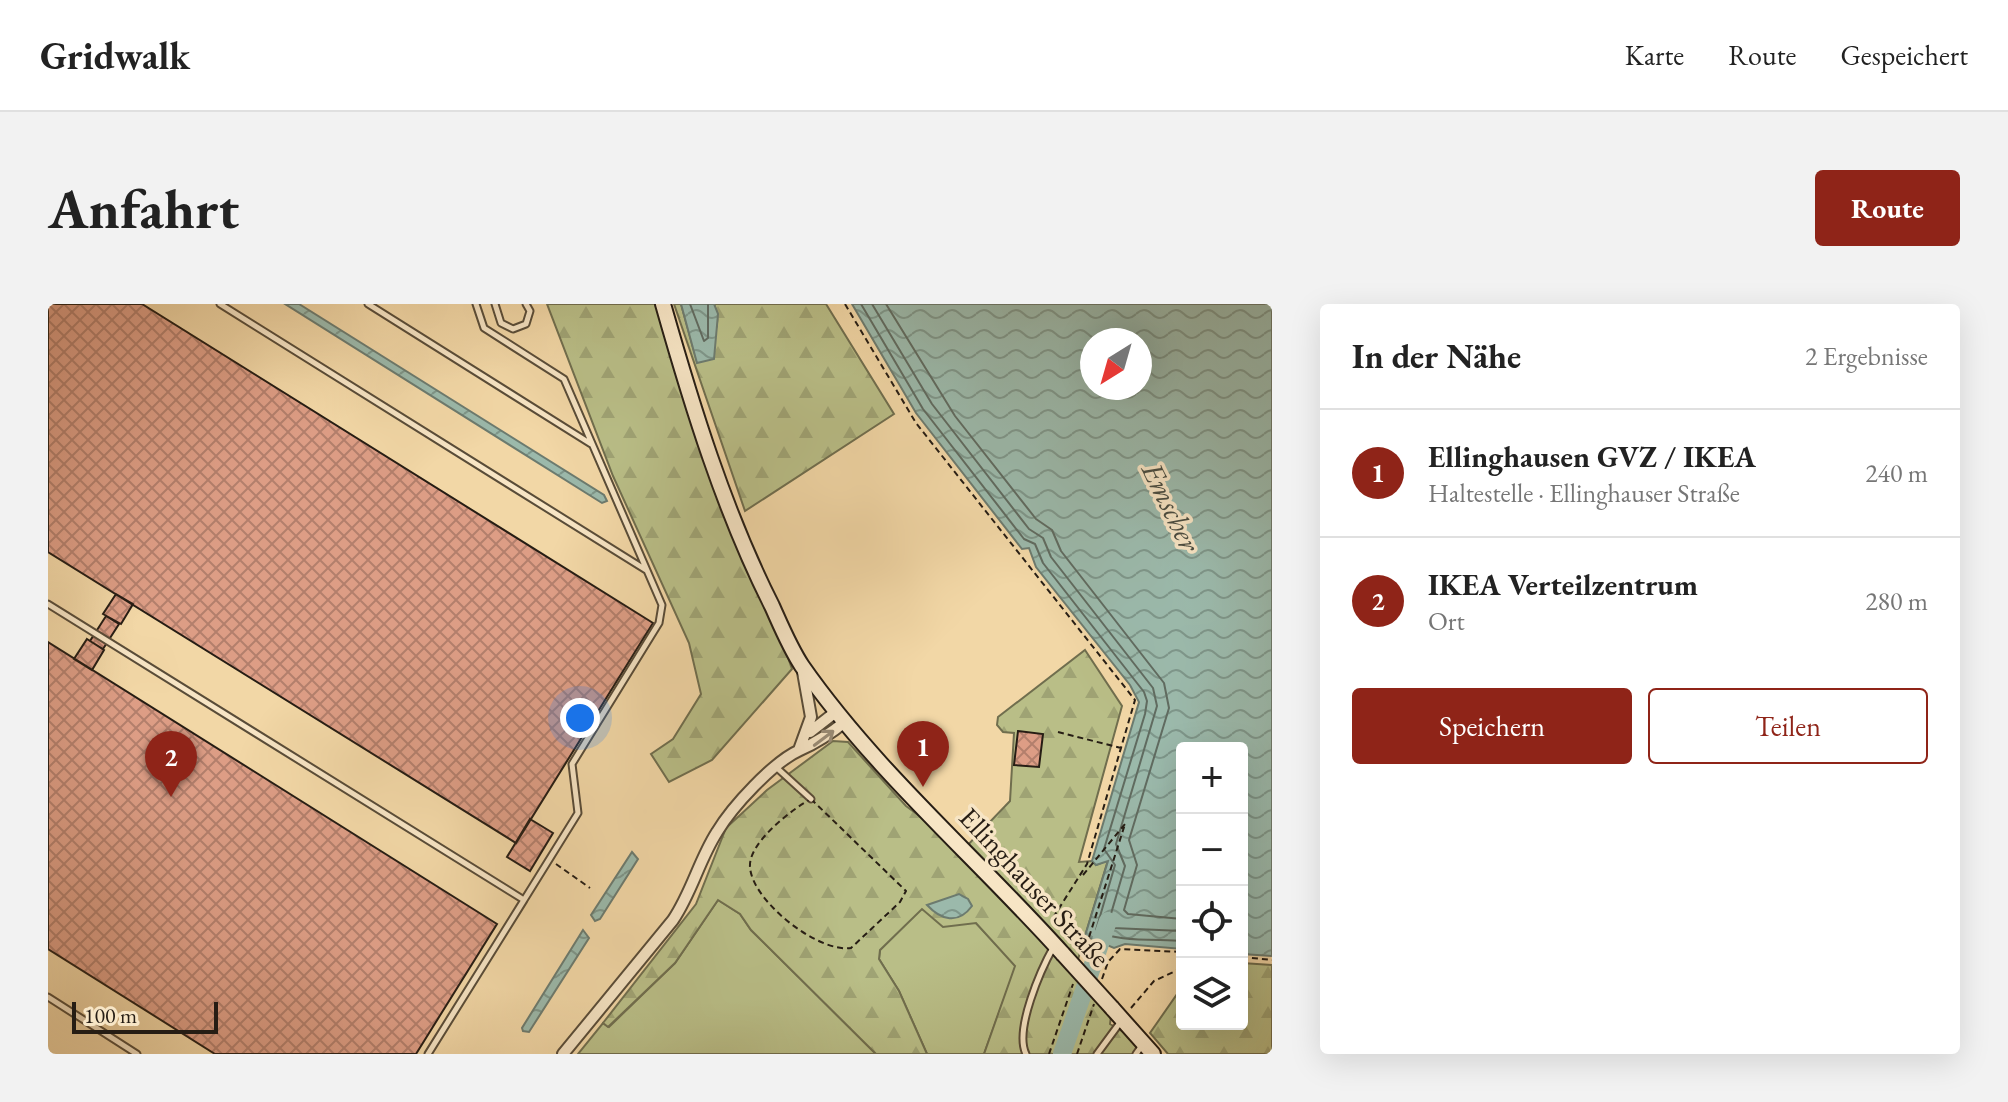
<!DOCTYPE html>
<html lang="de">
<meta charset="utf-8">
<style>
:root{--surface:#fff;--page:#f2f2f2;--text:#222;--muted:#767676;--line:#e0e0e0;--accent:#8f2418}
body{margin:0;font-family:"EB Garamond",serif;background:var(--page);color:var(--text)}
.controls{position:absolute;right:24px;bottom:24px;display:grid;overflow:hidden;border-radius:8px;box-shadow:0 8px 32px #0002}
.controls button{width:72px;height:72px;display:grid;place-items:center;padding:0;border:0;border-bottom:2px solid var(--line);background:var(--surface);color:var(--text);font:40px sans-serif}
.compass{position:absolute;left:1032px;top:24px;width:72px;height:72px;border-radius:50%;background:var(--surface);box-shadow:0 8px 32px #0002;rotate:217deg}
.scale{position:absolute;left:24px;bottom:20px;width:146px;box-sizing:border-box;padding-left:8px;border:4px solid #261d14;border-top:0;font-size:22px;line-height:28px;white-space:nowrap;color:#261d14;-webkit-text-stroke:6px #f7e5c5;paint-order:stroke}
.you{position:absolute;left:532px;top:414px;width:28px;height:28px;margin:-20px;border:6px solid #fff;border-radius:50%;background:#1a73e8;box-shadow:0 0 0 12px #1a73e833}
.badge{display:grid;place-items:center;width:52px;height:52px;border-radius:50%;background:var(--accent);color:#fff;font-size:26px;font-weight:700}
.pin{position:absolute;translate:-50% -66px;filter:drop-shadow(0 2px 4px #0008)}
.pin::after{content:'';position:absolute;top:42px;width:28px;height:24px;background:inherit;clip-path:polygon(0 0,100% 0,50% 100%)}
.list{margin:0;padding:0;list-style:none}
h2{display:flex;justify-content:space-between;align-items:center;height:104px;margin:0;padding:0 32px;font-size:34px}
h2 small{font-size:26px;font-weight:400;color:var(--muted)}
.list li{display:grid;grid-template-columns:52px 1fr auto;gap:24px;align-items:center;box-sizing:border-box;height:128px;padding:0 32px;border-top:2px solid var(--line)}
.list b{display:block;font-size:30px;white-space:nowrap}
.list p{margin:0;font-size:26px;white-space:nowrap;color:var(--muted)}
.list em{font-size:26px;font-style:normal;color:var(--muted)}
.actions{display:flex;gap:16px;padding:24px 32px}
.actions a{flex:1;padding:18px 0;border:2px solid var(--accent);border-radius:8px;text-align:center;font-size:28px;color:var(--accent)}
.actions .main{background:var(--accent);color:#fff}
.icon{flex:none;width:44px;height:44px;fill:none;stroke:currentColor;stroke-width:2;stroke-linecap:round;stroke-linejoin:round}
.map{position:relative;flex:none;width:1224px;height:750px;overflow:hidden;border-radius:8px}
header{display:flex;align-items:center;gap:48px;box-sizing:border-box;height:112px;padding:0 40px;background:var(--surface);border-bottom:2px solid var(--line)}
header strong{font-size:38px}
nav{display:flex;gap:44px;margin-inline-start:auto;font-size:28px}
.intro{display:flex;align-items:center;justify-content:space-between;box-sizing:border-box;height:192px;padding:0 48px}
h1{margin:0;font-size:56px}
.button{padding:20px 36px;border-radius:8px;background:var(--accent);color:#fff;font-size:28px;font-weight:700}
main{display:flex;gap:48px;padding:0 48px}
aside{flex:1;background:var(--surface);border-radius:8px;box-shadow:0 8px 32px #0002}
.map>svg:first-child{display:block}
</style>
<header>
<strong>Gridwalk</strong>
<nav><a>Karte</a><a>Route</a><a>Gespeichert</a></nav>
</header>
<div class="intro"><h1>Anfahrt</h1><a class="button">Route</a></div>
<main>
<div class="map">
<svg width="1224" height="750" viewBox="0 0 1224 750">
<defs>
<pattern id="forest-firs" width="22" height="20" patternUnits="userSpaceOnUse" patternTransform="scale(2)"><rect width="22" height="20" fill="#b9be87"/><path d="M5 1l3.5 6h-7zM16 11l3.5 6h-7z" fill="#9fa374"/></pattern>
<pattern id="water-waves" width="16" height="10" patternUnits="userSpaceOnUse" patternTransform="scale(2)"><rect width="16" height="10" fill="#9bb9ab"/><path d="M0 5q4-4 8 0t8 0" fill="none" stroke="#7e968a"/></pattern>
<pattern id="building-cross-hatch" width="8" height="8" patternUnits="userSpaceOnUse" patternTransform="scale(2)"><rect width="8" height="8" fill="#dd9d85"/><path d="M0 0l8 8M0 8l8-8" fill="none" stroke="#b37f6c"/></pattern>
</defs>
<rect width="100%" height="100%" fill="#f2d7a6"/>
<filter id="stains"><feTurbulence type="fractalNoise" baseFrequency=".0025" numOctaves="4"/><feColorMatrix values="0 0 0 0 .2 0 0 0 0 .09 0 0 0 0 .02 0 0 0 .5 -.17"/></filter>
<radialGradient id="worn" r=".72"><stop offset=".6" stop-color="#630" stop-opacity="0"/><stop offset="1" stop-color="#630" stop-opacity=".3"/></radialGradient>
<path fill="#b9be87" stroke="#706e4e" stroke-width="2" d="M670 596 692 610 703 626 828 750H530L555 719 561 723 627 659Z
M873 605 928 619 968 662 936 750H879L851 687 831 655 832 646Z"/>
<path fill="url(#forest-firs)" stroke="#706e4e" stroke-width="2" d="M499 0H615L744 365 664 456 621 478 603 450 625 435 653 390 641 339 565 172Z
M626 0H633L649 58C662 39 676 23 666 0H778L846 110 697 207Z
M1037 346 1074 402 1031 558 1044 557 1048 561 1060 556 1025 672 1064 704 1062 720 1096 740 1105 750H936L967 662 928 619 895 623 874 605 832 646 831 655 851 687 879 750H828L703 626 692 610 670 596 627 659 560 723 555 719 648 600 678 524 719 486 785 437 800 438 858 502 916 545 962 497 966 429 955 428 949 421 950 413Z
M1194 659 1224 661V750H1120L1102 729 1134 683V720H1194Z"/>
<path fill="url(#water-waves)" stroke="#6c7b6f" stroke-width="2" fill-rule="evenodd" d="M237 0H251L556 191 559 197 554 199Z
M633 0H666L670 10 666 55 649 59Z
M804 0H1224V652L1194 650V444H1134V645L1077 640 1066 644 1037 632 1060 557 1048 561 1044 557 1091 398 1082 381 988 263 981 244 974 245 868 109ZM1044 36H1092V84H1044Z
M584 548 590 555 552 615 547 617 543 611Z
M911 590 920 595 924 602C910 621 893 616 879 601Z
M535 626 541 634 481 728 475 727 474 724Z"/>
<g fill="none" stroke-linecap="round" stroke-linejoin="round">
<path stroke="#606b60" stroke-width="2" d="M642 0 656 37 660 34V0
M813 0 875 105 976 235 987 240 995 259 1096 388 1099 397 1097 410 1056 545 1067 561 1048 626C1063 638 1111 635 1134 637
M824 0 884 100 981 225 995 234 1003 253 1105 384 1109 402 1068 540 1077 562 1060 620 1065 624 1134 627
M838 0 907 112 988 215 1004 226 1013 247 1116 379 1121 404 1081 536 1089 561 1076 606 1080 610 1134 615"/>
<path stroke="#9bb9ab" stroke-width="18" d="M1014 750 1060 617"/>
</g>
<path fill="url(#building-cross-hatch)" stroke="#261d14" stroke-width="2" d="M0 0H94L605 319 468 539 0 248Z
M68 290 85 300 73 320 55 310Z
M58 312 71 320 55 345 42 337Z
M39 335 56 346 44 366 26 355Z
M0 338 449 620 368 750H167L0 645Z
M970 427 995 430 991 463 966 461Z
M482 515 505 529 482 567 459 553Z"/>
<g fill="none" stroke-linecap="round" stroke-linejoin="round">
<defs>
<path id="service" d="M172 0 598 266
M320 0 543 140
M428 0 436 24 516 75 614 301 611 319 524 460 530 509 476 596
M447 0 453 19 465 25 478 20 482 7 478 0
M0 300 476 596 380 750
M729 464 763 495
M0 693 89 750
M978 750C966 726 993 665 1006 642
M1049 750 1074 716
M1088 750 1095 740"/>
<path id="minor" d="M762 428 789 407
M751 446 763 413 755 368
M515 750 625 616C644 588 651 556 669 528 684 503 725 458 752 446 770 438 782 430 798 417"/>
<path id="secondary" d="M615 0C644 102 676 207 724 302 733 322 742 344 754 362 828 468 929 554 1015 650
M1064 704 1105 750"/>
</defs>
<use href="#service" stroke="#594c38" stroke-width="9"/>
<use href="#minor" stroke="#594c38" stroke-width="14"/>
<use href="#secondary" stroke="#261d14" stroke-width="18"/>
<path stroke="#261d14" stroke-width="2" stroke-dasharray="6 4" stroke-linecap="butt" d="M797 0 868 119 1087 396 1039 560 1003 617
M1010 428 1073 444
M763 495 858 587 852 598 803 644C770 649 704 597 702 563 700 539 744 505 763 495Z
M508 560 542 584
M1035 571 1077 520
M1035 652 1077 520
M1194 653 1224 656
M1054 675 1060 658 1072 645 1134 648
M1083 704 1106 677 1134 664
M1001 750 1025 680
M1029 750 1046 700"/>
<use href="#service" stroke="#f7e5c5" stroke-width="5"/>
<use href="#minor" stroke="#f7e5c5" stroke-width="10"/>
<use href="#secondary" stroke="#f7e5c5" stroke-width="14"/>
<defs>
<path id="secondary-bridge" d="M1015 650 1064 704"/>
</defs>
<use href="#secondary-bridge" stroke="#261d14" stroke-width="18" stroke-linecap="butt"/>
<use href="#secondary-bridge" stroke="#f7e5c5" stroke-width="14"/>
</g>
<defs><path id="oneway-shaft" d="M-6 0H5M1.5-3L5.5 0L1.5 3" fill="none" stroke-width="1.6" stroke-linecap="round" stroke-linejoin="round" transform="scale(2)"/></defs>
<use stroke="#998b75" href="#oneway-shaft" transform="translate(776 434) rotate(-37)"/>
<g text-anchor="middle" stroke-width="7" stroke-linejoin="round" paint-order="stroke">
<g font-size="28" fill="#261d14" stroke="#f7e5c5">
<text transform="translate(987 583) rotate(47)" y="10">Ellinghauser Straße</text>
</g>
<g font-size="30" font-style="italic" fill="#494c41" stroke="#f7e5c5">
<text transform="translate(1123 203) rotate(64)" y="10">Emscher</text>
</g>
</g>
<rect width="100%" height="100%" filter="url(#stains)"/>
<rect width="100%" height="100%" fill="url(#worn)"/>
</svg>
<div class="controls">
<button>+</button>
<button>−</button>
<button><svg class="icon" aria-label="locate" viewBox="0 0 24 24"><circle cx="12" cy="12" r="6"/><path d="M12 2v4M12 18v4M2 12h4M18 12h4"/></svg></button>
<button><svg class="icon" aria-label="layers" viewBox="0 0 24 24"><path d="M12 4l9 5-9 5-9-5zM3 14l9 5 9-5"/></svg></button>
</div>
<svg class="compass" viewBox="-18 -18 36 36"><path d="M0-13l5 13h-10z" fill="#e53935"/><path d="M0 13l5-13h-10z" fill="#767676"/></svg>
<div class="scale">100 m</div>
<div class="you"></div>
<div class="pin badge" style="left:875px;top:483px">1</div>
<div class="pin badge" style="left:123px;top:493px">2</div>
</div>
<aside>
<h2>In der Nähe<small>2 Ergebnisse</small></h2>
<ul class="list">
<li><span class="badge">1</span><div><b>Ellinghausen GVZ / IKEA</b><p>Haltestelle · Ellinghauser Straße</p></div><em>240 m</em></li>
<li><span class="badge">2</span><div><b>IKEA Verteilzentrum</b><p>Ort</p></div><em>280 m</em></li>
</ul>
<div class="actions"><a class="main">Speichern</a><a>Teilen</a></div>
</aside>
</main>
